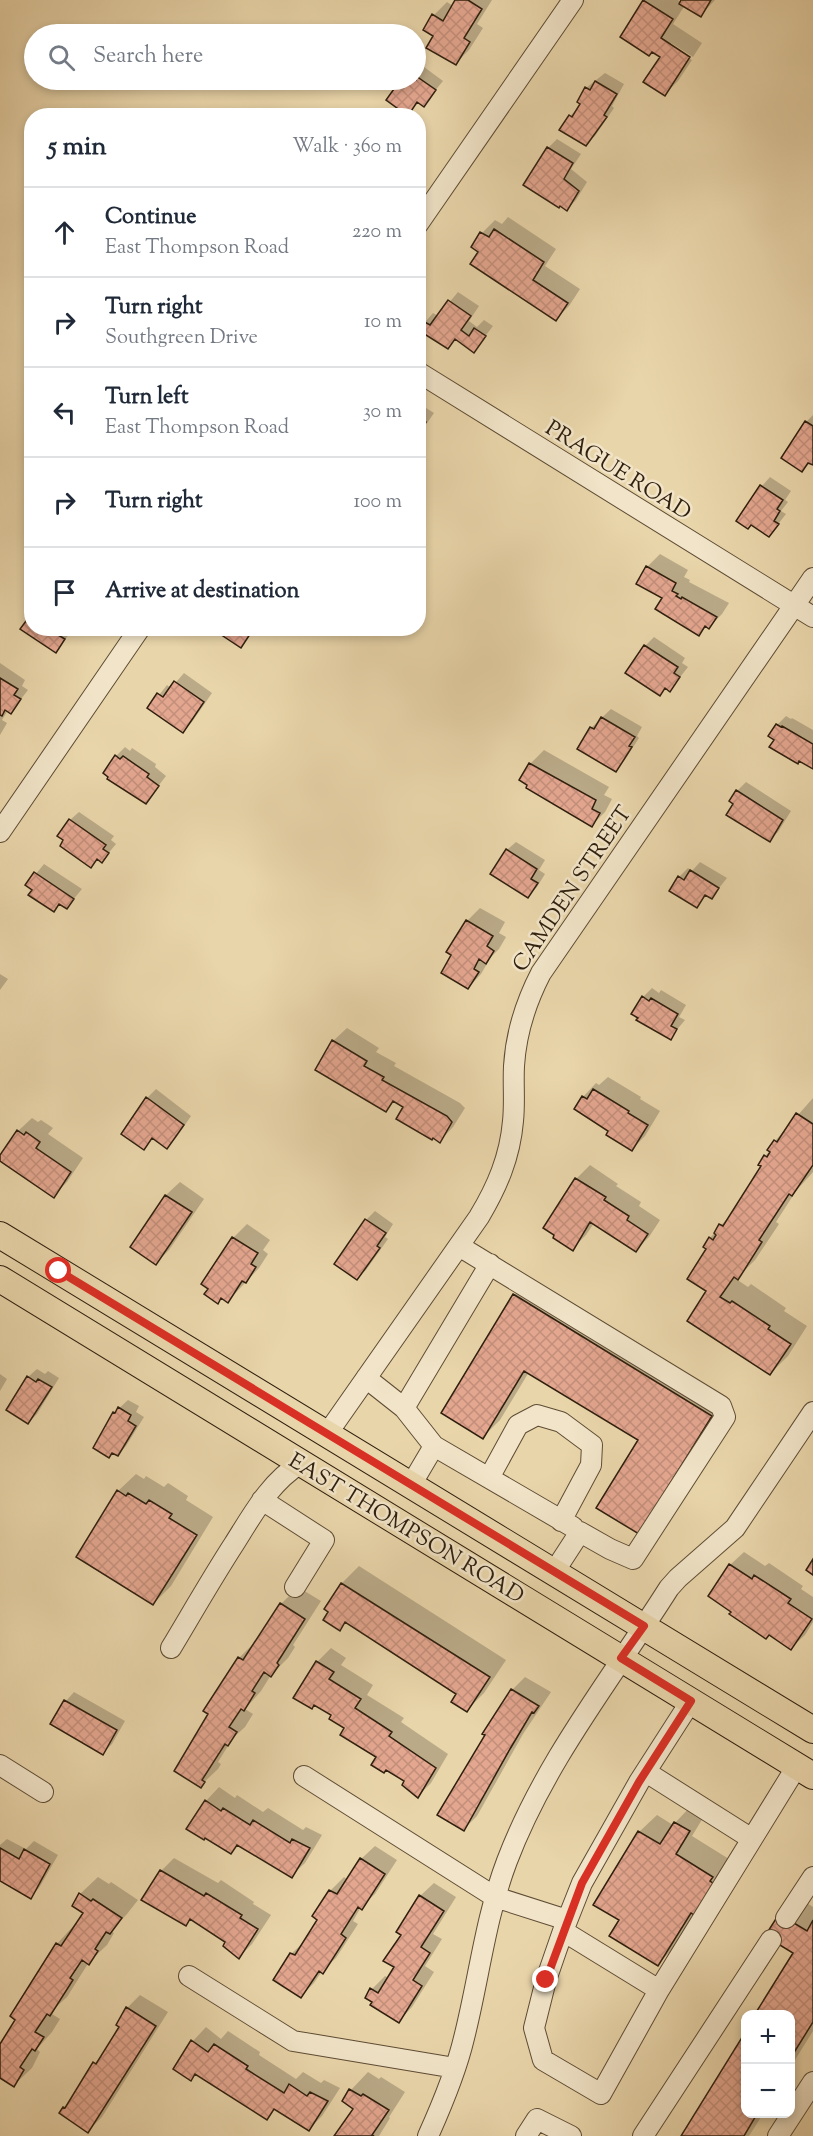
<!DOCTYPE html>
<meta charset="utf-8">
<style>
:root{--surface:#fff;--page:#f2f2f3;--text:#1f2937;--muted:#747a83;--line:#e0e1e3}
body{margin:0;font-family:"Sorts Mill Goudy",serif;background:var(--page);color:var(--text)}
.controls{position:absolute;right:18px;bottom:18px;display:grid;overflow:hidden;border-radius:12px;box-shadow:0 3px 9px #0003}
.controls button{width:54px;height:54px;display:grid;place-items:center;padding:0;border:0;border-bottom:2px solid var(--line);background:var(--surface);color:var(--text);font:30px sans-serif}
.stop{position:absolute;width:18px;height:18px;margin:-14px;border:4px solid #d93025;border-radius:50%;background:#fff}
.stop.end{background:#d93025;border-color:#fff;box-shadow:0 2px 6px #0008}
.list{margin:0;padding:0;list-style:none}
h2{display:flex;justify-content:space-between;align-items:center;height:78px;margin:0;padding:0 24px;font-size:26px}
h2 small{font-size:20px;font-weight:400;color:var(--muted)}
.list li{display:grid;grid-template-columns:39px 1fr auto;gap:18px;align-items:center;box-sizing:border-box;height:90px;padding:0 24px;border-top:2px solid var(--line)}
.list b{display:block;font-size:22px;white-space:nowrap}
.list p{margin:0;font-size:20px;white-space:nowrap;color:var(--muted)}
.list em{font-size:20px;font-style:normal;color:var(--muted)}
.icon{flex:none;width:33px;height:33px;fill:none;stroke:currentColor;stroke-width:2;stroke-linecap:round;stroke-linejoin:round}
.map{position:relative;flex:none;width:813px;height:2136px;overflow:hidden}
.search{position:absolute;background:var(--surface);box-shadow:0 3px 9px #0003;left:24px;top:24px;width:402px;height:66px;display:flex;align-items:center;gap:15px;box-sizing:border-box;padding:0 21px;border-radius:33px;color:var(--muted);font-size:22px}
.panel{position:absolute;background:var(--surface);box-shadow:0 3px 9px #0003;left:24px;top:108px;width:402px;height:528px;border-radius:24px}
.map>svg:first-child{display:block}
</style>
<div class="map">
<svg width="813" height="2136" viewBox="0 0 813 2136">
<defs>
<pattern id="building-cross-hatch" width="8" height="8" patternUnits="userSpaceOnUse" patternTransform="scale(1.5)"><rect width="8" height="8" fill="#e3a68f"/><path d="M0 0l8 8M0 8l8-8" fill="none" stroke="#c38e7a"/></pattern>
</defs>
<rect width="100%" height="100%" fill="#e9d5aa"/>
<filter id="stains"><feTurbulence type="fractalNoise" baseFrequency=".00333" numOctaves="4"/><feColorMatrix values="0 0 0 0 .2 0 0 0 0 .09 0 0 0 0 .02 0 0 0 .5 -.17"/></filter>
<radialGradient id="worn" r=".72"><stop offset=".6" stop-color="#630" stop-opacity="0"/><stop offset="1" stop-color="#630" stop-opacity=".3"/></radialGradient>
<path fill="#0003" d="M457 0H492L477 24 483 28 469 50 455 64 435 36 434 15 447 2 453 6Z
M645 0H678L682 3 683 0H715L701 15 685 5 673 24 702 43 693 57 671 43V46L692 60 678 81 665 94 662 57 622 36Z
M416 61 443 81 423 105 419 102 408 114 401 82 398 80H416Z
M605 73 624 84 612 106 614 108 595 136 586 144 570 116 579 107 586 88Z
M557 139 581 154 571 169 587 182 576 200 567 209 525 185 548 148Z
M508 217 556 249 545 266 580 289 569 306 556 319 473 246 482 233 495 220 502 224Z
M458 292 479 306 469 321 477 327 484 320 493 326 474 351 456 339 448 347 420 328 433 313 438 316Z
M418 403 434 413 418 436Z
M813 415V463H810L802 470 806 422Z
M770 477 791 491 785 500 788 502 781 511 786 514 769 536 751 524 738 521 762 486Z
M660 554 688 570 684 577 690 580 689 582 729 603 722 614 709 627 707 626 699 634 664 598 647 567Z
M32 628H71L73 630 55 651Z
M213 628H256L241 646Z
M654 637 685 658 682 663 688 667 670 690 667 687 660 694 627 673 645 646Z
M0 663 25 680 22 686 28 690 11 712 8 710 2 720 7 723 0 735Z
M184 673 212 693 192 722 183 731 149 708 167 685 171 688Z
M611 709 642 727 637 736 639 738 624 761 616 770 591 728Z
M786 716 791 719 792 718 813 730V767L776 739 777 725Z
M125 747 130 751 132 748 156 764 155 767 166 776 146 802 105 772 116 756Z
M544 750 609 787 604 795 612 799 605 812 591 826 530 764Z
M746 782 791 811 778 832 769 840 735 803 737 791Z
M79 812 114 836 111 840 116 844 102 861 98 859 91 866 70 820Z
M516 842 545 860 539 870 545 874 537 887 528 896 507 850Z
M700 862 727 878 712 897 707 894 697 906 679 877 688 868 692 871Z
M44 864 82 889 67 907 61 903 53 910 34 889 27 885Z
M480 908 505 922 499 933 506 937 499 949 491 957 481 974 468 988 467 921Z
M0 974 8 979 0 990Z
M652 988 659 993 661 990 686 1005 679 1017 685 1020 670 1038 643 997Z
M347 1028 379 1048 376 1052 396 1063 394 1066 460 1103 465 1108 453 1127 440 1141 405 1106 395 1100 386 1110 333 1041Z
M608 1077 641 1097 640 1099 660 1111 645 1136 632 1149 610 1131 576 1108 583 1097 596 1083 599 1085Z
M156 1089 191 1116 176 1138 167 1147 153 1138 144 1148 147 1098Z
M813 1098V1172L796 1191 776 1222 779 1224 755 1260 736 1279 748 1287 751 1284 786 1308 784 1311 807 1326 788 1356 770 1374 708 1291V1249L710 1238 733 1212 763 1166 765 1156 771 1150 775 1141Z
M32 1118 38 1122 41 1120 53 1128 48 1134 83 1158 67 1182 53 1196 0 1159 18 1131Z
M590 1165 618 1184 616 1186 641 1202 639 1206 660 1220 649 1237 636 1250 594 1223 586 1235 572 1249 545 1228 576 1179Z
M180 1182 204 1199 169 1250 156 1263 132 1247 166 1195Z
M375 1211 393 1224 385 1237 388 1239 366 1270 357 1278 336 1263 366 1220Z
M247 1224 270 1240 263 1250 268 1254 259 1268 228 1301 222 1297 218 1302 210 1288 203 1284 233 1238Z
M532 1278 728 1398 656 1515 640 1440 529 1372 500 1420 483 1437 514 1295Z
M37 1369 45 1374 48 1371 59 1378 37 1414 28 1423V1377Z
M0 1374 7 1379 0 1391Z
M128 1400 139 1406 136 1412 144 1417 126 1446 118 1455 114 1413Z
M136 1474 144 1479 146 1476 164 1487 168 1483 188 1496 186 1500 213 1517 171 1586 153 1604 118 1491Z
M744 1552 765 1566 769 1563 803 1586 801 1589 813 1597V1622L805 1635 791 1648 730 1565Z
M359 1566 506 1660 484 1693 467 1710 458 1694 347 1622 340 1629 331 1612 326 1609 342 1583Z
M298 1587 321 1601 293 1645 295 1647 288 1658 271 1675 261 1691 245 1709 253 1714 245 1727 233 1738 218 1762 221 1764 218 1769 200 1786 210 1714 205 1711 239 1658 257 1640 281 1604Z
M331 1648 346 1658 341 1665 373 1685 367 1695 404 1718 401 1722 448 1754 431 1783 418 1796 406 1780 333 1715 315 1704 295 1698 317 1662Z
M525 1677 551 1692 523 1734 477 1816 464 1829 487 1735 512 1690Z
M74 1692 125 1721 112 1744 103 1753 52 1724 66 1701Z
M219 1787 235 1798 237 1795 263 1812 268 1808 303 1830 306 1827 322 1835 305 1863 291 1876 239 1844 231 1852 206 1801Z
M692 1805 706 1813 692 1836 729 1859 675 1947 658 1964 621 1920 639 1832 657 1815 673 1825Z
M7 1839 26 1849 34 1841 58 1855 39 1888 30 1897 0 1880V1845Z
M375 1846 397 1860 375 1894 361 1907 353 1921 358 1924 336 1958 322 1971 314 1983 301 1996 291 1954 305 1941 320 1919 314 1916 330 1891 344 1877 348 1880 361 1859Z
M174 1858 218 1883 221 1880 254 1902 253 1904 271 1915 252 1944 239 1957 227 1941 191 1918 185 1924 161 1871Z
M98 1877 109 1884 111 1882 138 1900 127 1914 111 1931 114 1933 107 1945 89 1962 67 1997 55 2008 52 2014 60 2019 52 2032 37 2049 40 2052 32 2068 14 2085 0 2076V2047L17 2019 57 1944 85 1913 80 1894Z
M434 1883 456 1897 433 1934 442 1939 425 1966 434 1972 412 2007 399 2021 372 1989 385 1976 389 1978 396 1967 403 1934 420 1896Z
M798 1897 813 1907V2031L790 2068V2014H757L795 1953 767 1936Z
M140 1995 168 2012 102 2117 88 2131 61 2113 95 2063 105 2053 121 2027 127 2008Z
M206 2027 221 2039 228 2031 260 2052 259 2055 296 2079 303 2072 321 2083 324 2080 340 2088 322 2116 309 2129 276 2108 267 2118 197 2073 190 2079 175 2069 193 2041Z
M368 2072 379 2079 381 2077 405 2092 389 2117 390 2118 379 2136H336L355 2108 344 2101 351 2090Z
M746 2114H763L749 2136H684Z"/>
<path fill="url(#building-cross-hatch)" stroke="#2f1f0e" stroke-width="1.5" d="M455 0H468L482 9 464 38 470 42 456 65 426 48 433 36 423 30 432 14 443 21Z
M643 0 673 19 661 38 690 57 665 96 643 82 660 57 652 52 649 56 620 37Z
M681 0H711L701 17 679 4Z
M416 76 436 90 424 107 417 102 408 116 386 100 399 82 395 80H416Z
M595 81 617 94 604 115 607 117 586 146 559 130 569 115 572 117 580 104 577 102 585 87 590 90Z
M547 147 573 163 564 179 579 191 567 211 560 206 559 208 523 185Z
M494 229 544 262 533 280 568 303 556 321 470 264 478 252 471 247 480 232 489 237Z
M448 300 471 316 461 330 469 336 474 328 486 336 474 353 455 339 448 349 418 330 423 321 430 325Z
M418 418 426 422 418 435Z
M805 421 813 426V465L808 463 802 472 781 458Z
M760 485 783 500 777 509 780 511 774 521 779 524 769 537 751 525 748 529 736 521Z
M646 566 676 583 672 591 678 594 676 596 681 599 682 597 717 617 709 629 705 626 699 636 655 609 662 598 636 584Z
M32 613V628H62L58 635 65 639 56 653 20 629Z
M211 628H254L241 648Z
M644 645 678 667 674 673 680 677 670 692 665 688 660 696 625 673Z
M0 678 18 689 14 695 21 699 11 714 5 710 2 716 0 715Z
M174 681 204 702 183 733 147 708 157 693 163 697Z
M601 717 635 737 629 746 632 747 616 772 577 749 590 727 594 729Z
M776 724 781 727 782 726 813 744V769L799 761 798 764 769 747 774 740 768 736Z
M115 755 120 759 123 756 149 774 147 777 159 786 146 804 107 779 108 777 103 773Z
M529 763 596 800 592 809 600 813 592 827 526 788 527 785 519 780Z
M736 790 783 820 770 842 726 815 733 804 729 801Z
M69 819 106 845 103 849 109 853 102 863 97 859 91 868 60 846 63 840 57 836Z
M506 849 537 869 531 879 538 883 528 898 490 874Z
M690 870 719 888 712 899 705 895 697 908 669 891 678 876 684 880Z
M34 872 74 899 67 909 59 904 54 912 28 895 32 890 25 885Z
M466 920 493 936 487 946 494 951 486 964 479 959 474 969 479 972 468 989 441 973 451 955 446 952Z
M642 996 649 1001 651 998 678 1014 671 1026 677 1029 671 1040 636 1020 638 1018 631 1014Z
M332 1040 367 1061 364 1066 384 1077 382 1080 447 1116 452 1122 440 1143 433 1138 432 1140 396 1119 403 1107 393 1101 386 1112 315 1070Z
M593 1089 629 1111 628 1113 648 1125 632 1151 606 1135 608 1131 574 1109 582 1096 587 1099Z
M146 1097 184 1125 167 1149 152 1138 144 1150 121 1134Z
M796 1113 813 1124V1165L792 1196 789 1194 759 1240 762 1242 738 1280 734 1277 720 1297 730 1303 732 1301 770 1326 768 1329 791 1344 770 1375 687 1321 706 1291 687 1279 706 1249 703 1247 709 1237 713 1240 716 1235 714 1233 719 1224 723 1226 761 1166 758 1165 764 1155 767 1157 770 1152 767 1150 774 1140 777 1142Z
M17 1130 24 1135 26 1132 40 1142 36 1148 71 1172 54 1198 0 1161V1155Z
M575 1178 606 1197 604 1200 629 1216 627 1220 648 1234 636 1252 590 1222 573 1251 553 1238 554 1235 543 1228Z
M165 1195 192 1212 156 1265 130 1247Z
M365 1219 386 1233 377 1246 380 1248 357 1280 334 1264Z
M232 1237 258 1253 251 1264 256 1267 246 1283 242 1281 228 1303 221 1298 218 1304 204 1294 208 1289 201 1284Z
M513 1294 712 1416 639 1534 596 1508 638 1440 524 1371 483 1439 441 1413Z
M27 1376 36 1382 38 1379 52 1387 28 1424 6 1410Z
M118 1407 131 1415 128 1421 136 1426 118 1456 112 1453 109 1458 93 1448 113 1412 115 1413Z
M117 1490 126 1496 128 1493 146 1504 149 1500 172 1514 169 1518 197 1535 153 1605 76 1557Z
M813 1559V1575L806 1570Z
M729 1564 752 1579 754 1575 791 1599 788 1603 812 1619 791 1650 769 1635 766 1639 729 1614 731 1612 708 1596Z
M341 1583 490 1677 467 1712 451 1702 456 1694 345 1622 340 1631 323 1620 328 1612 324 1609Z
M280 1603 305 1619 277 1663 279 1665 271 1677 264 1672 252 1691 255 1693 244 1711 241 1709 229 1727 237 1732 228 1746 225 1744 202 1780 205 1782 201 1788 174 1771 208 1714 203 1711 238 1657 243 1660Z
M316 1661 334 1672 329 1679 361 1699 355 1708 392 1732 389 1736 436 1768 418 1798 402 1785 404 1781 386 1770 384 1773 371 1765 376 1757 340 1735 344 1728 329 1719 331 1715 314 1705 312 1709 293 1698Z
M511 1689 539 1706 534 1713 532 1712 510 1749 464 1831 437 1815 485 1735 482 1734Z
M64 1700 117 1730 103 1755 50 1724Z
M205 1800 221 1811 223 1808 250 1825 253 1820 290 1843 292 1839 310 1848 292 1878 237 1845 231 1854 205 1838 204 1840 186 1829Z
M674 1822 690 1831 676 1854 713 1877 710 1881 716 1885 697 1917 691 1913 658 1966 609 1936 619 1920 593 1905 638 1831 660 1844Z
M0 1848 19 1859 24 1849 50 1864 31 1899 0 1881Z
M360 1858 385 1874 362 1910 358 1907 341 1934 346 1938 323 1974 319 1971 301 1998 273 1980 290 1953 295 1955 317 1920 312 1916 329 1890 337 1894Z
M160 1870 204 1896 206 1893 242 1915 240 1918 258 1929 239 1959 223 1946 225 1942 190 1919 186 1926 141 1900Z
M79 1893 91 1901 93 1899 122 1918 110 1934 106 1932 95 1949 98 1951 89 1965 82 1960 70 1978 73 1980 50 2016 47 2014 35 2032 44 2037 35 2051 32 2049 20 2067 24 2070 14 2087 0 2078V2044L15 2020 10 2016 56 1943 61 1946 83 1913 72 1906Z
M419 1895 444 1911 421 1947 430 1953 413 1980 422 1986 399 2023 370 2005 372 2002 365 1998 370 1988 378 1993 394 1967 383 1961 401 1935 396 1932Z
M779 1914 807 1931 813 1920V2022L790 2059V2014H755L793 1953 765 1936Z
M126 2007 156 2026 88 2133 59 2113 63 2107 65 2108 93 2062 96 2064 119 2027 116 2025Z
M746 2031V2114H757L744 2136H681Z
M191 2040 208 2052 214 2044 248 2066 246 2069 284 2093 289 2084 307 2096 310 2092 328 2101 309 2131 274 2109 267 2120 195 2074 191 2081 173 2069Z
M349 2089 361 2096 363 2094 389 2110 372 2135 374 2136H334L353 2109 342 2101Z"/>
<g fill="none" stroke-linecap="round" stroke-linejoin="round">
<defs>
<path id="minor" d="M418 224 573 0
M418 372 813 617
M0 832 140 628
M459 1246 721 1406 725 1417 633 1559 610 1549 580 1532 554 1572
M366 1378 404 1408 434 1446
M404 1408 490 1264
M327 1434 479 1217C497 1187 510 1157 513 1121 515 1103 513 1084 514 1066 516 1033 526 1002 541 973L813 578
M489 1478 518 1425 537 1415 561 1422 592 1445 591 1465 561 1521
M411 1485 434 1446 573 1527
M262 1500 324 1540 295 1587
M171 1648C192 1613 212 1578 234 1544 253 1514 270 1482 301 1463
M691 1701 639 1782 582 1883 563 1931 659 1990 797 1766
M0 1765 43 1792
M646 1772 752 1839
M304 1776 495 1897 567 1920
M786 1918 813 1877
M563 1931 546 1980 534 2028 543 2060 601 2094 659 1990
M189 1976 293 2041 455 2068
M428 2136C442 2105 456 2072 464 2038 479 1979 485 1919 507 1861 545 1761 612 1678 669 1588L678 1578 735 1528 813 1412
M526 2136 537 2119 571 2136
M643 2136 771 1940
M778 2136 813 2082"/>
<path id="major" d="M0 1235 813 1730
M0 1279 813 1776"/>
</defs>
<use href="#minor" stroke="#5e4c35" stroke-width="22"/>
<use href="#major" stroke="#2f1f0e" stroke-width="28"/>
<use href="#minor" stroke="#f1e4c8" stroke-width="20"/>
<use href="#major" stroke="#e9d5aa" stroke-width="26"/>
</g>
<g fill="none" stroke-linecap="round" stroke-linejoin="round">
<path stroke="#d93025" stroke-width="8" d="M59 1271 644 1626 621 1658 691 1701 639 1782 582 1883 546 1980"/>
</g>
<g text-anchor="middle" stroke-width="5" stroke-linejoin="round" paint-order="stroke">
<g font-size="22" fill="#2f1f0e" stroke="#f1e4c8">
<text transform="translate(619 469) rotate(32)" y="8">PRAGUE ROAD</text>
<text transform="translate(571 888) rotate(-56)" y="8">CAMDEN STREET</text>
<text transform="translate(407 1527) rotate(31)" y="8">EAST THOMPSON ROAD</text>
</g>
</g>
<rect width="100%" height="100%" filter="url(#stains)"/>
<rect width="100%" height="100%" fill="url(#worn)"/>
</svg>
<div class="controls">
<button>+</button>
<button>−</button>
</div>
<div class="stop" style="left:59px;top:1271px"></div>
<div class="stop end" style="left:546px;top:1980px"></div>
<div class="search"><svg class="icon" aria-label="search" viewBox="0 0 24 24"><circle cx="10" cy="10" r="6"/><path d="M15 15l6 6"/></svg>Search here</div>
<section class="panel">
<h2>5 min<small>Walk · 360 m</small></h2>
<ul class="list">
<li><svg class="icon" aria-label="ahead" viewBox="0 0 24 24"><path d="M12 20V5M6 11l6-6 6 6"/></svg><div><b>Continue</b><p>East Thompson Road</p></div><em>220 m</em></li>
<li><svg class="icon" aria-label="right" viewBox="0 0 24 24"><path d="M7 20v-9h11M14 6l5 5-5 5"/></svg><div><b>Turn right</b><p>Southgreen Drive</p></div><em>10 m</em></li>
<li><svg class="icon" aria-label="left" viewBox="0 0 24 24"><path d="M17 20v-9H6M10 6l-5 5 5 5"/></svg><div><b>Turn left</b><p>East Thompson Road</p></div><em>30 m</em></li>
<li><svg class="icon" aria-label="right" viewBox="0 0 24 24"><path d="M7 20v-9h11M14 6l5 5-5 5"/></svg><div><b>Turn right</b></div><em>100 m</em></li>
<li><svg class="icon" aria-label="arrive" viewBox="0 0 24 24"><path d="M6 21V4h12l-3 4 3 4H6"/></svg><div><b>Arrive at destination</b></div></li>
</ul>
</section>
</div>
